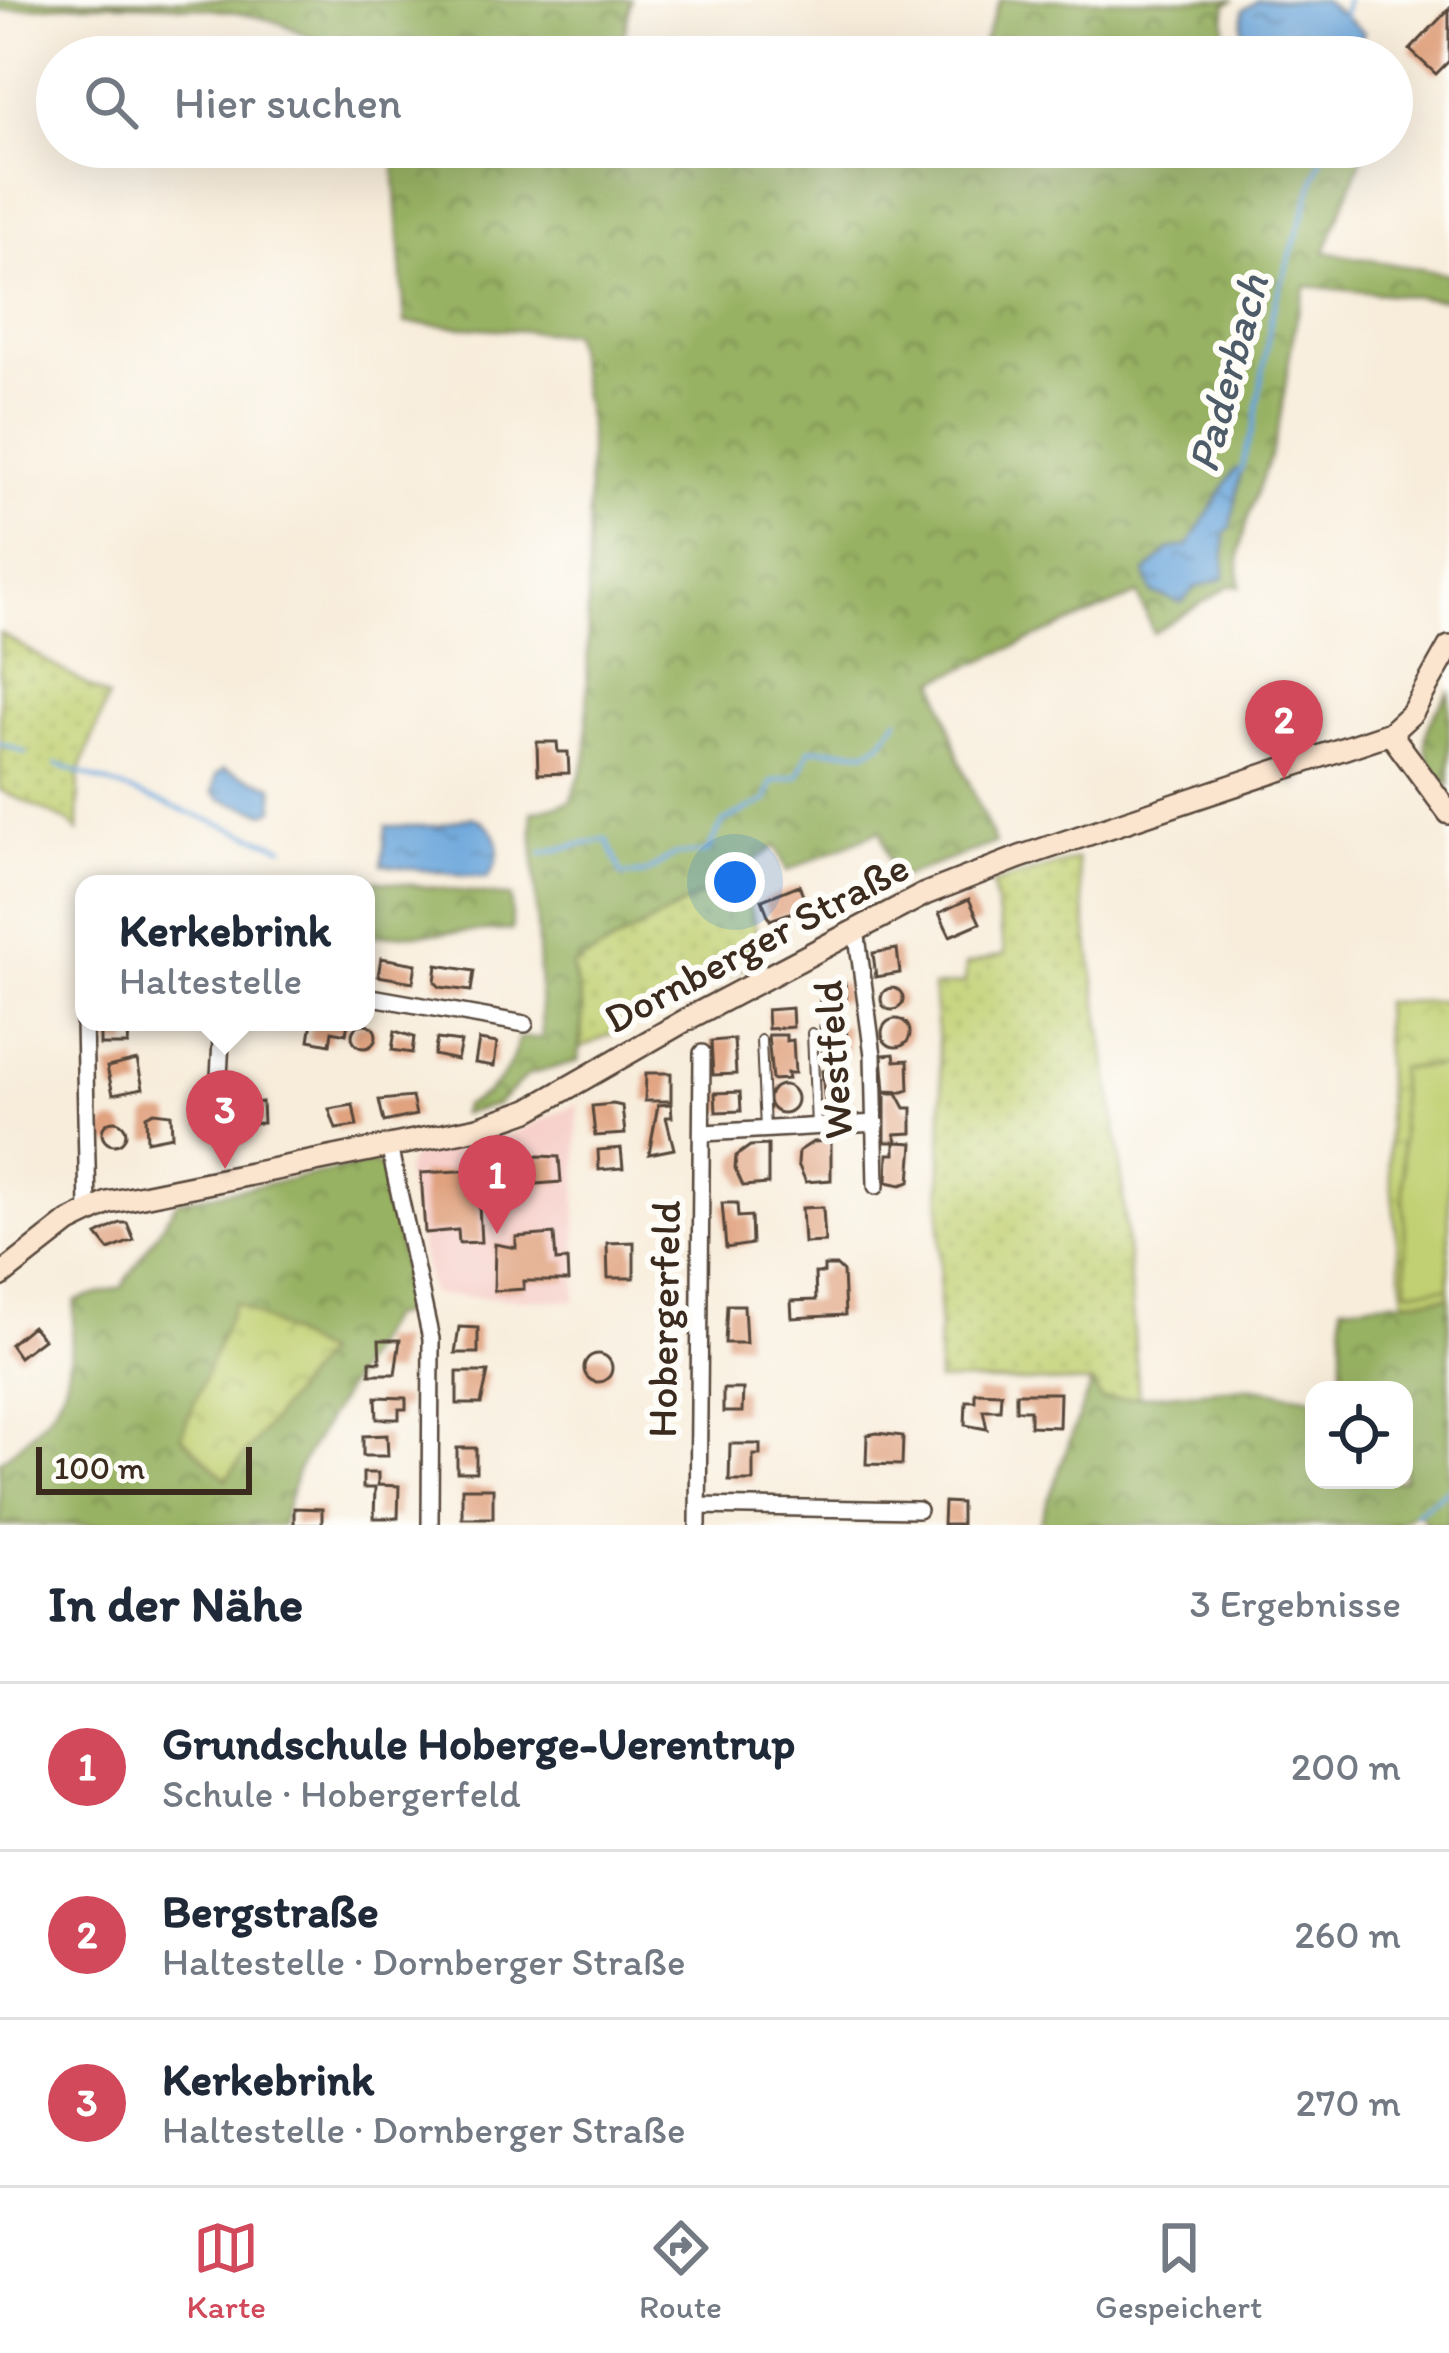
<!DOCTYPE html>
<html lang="de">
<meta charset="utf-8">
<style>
:root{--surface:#fff;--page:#f6f6f7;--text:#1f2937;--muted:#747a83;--line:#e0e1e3;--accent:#d1495b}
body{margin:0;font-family:Itim,sans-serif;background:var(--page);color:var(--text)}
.controls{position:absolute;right:36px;bottom:36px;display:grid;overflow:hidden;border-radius:24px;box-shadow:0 12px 48px #0002}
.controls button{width:108px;height:108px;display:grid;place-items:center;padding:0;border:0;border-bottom:3px solid var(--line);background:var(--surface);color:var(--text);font:60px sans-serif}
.scale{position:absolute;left:36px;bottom:30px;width:216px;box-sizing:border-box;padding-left:12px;border:6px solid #3b2a1e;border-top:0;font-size:33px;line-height:42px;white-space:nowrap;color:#3b2a1e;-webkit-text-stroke:9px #fdfcf7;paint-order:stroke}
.you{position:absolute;left:735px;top:882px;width:42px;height:42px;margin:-30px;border:9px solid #fff;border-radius:50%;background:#1a73e8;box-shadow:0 0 0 18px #1a73e833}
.badge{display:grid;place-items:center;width:78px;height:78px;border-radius:50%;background:var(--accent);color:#fff;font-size:39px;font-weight:700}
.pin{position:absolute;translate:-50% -99px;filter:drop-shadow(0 3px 6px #0008)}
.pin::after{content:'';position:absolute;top:63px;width:42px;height:36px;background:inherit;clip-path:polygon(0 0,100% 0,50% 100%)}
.popup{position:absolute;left:75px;top:875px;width:300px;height:156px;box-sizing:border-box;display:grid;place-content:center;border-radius:24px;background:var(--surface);filter:drop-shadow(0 3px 9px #0005);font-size:39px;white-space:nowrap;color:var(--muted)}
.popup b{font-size:45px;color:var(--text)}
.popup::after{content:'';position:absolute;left:50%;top:100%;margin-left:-24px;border:24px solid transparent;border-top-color:var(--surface)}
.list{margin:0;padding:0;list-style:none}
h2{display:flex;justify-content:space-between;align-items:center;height:156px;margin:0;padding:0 48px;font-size:51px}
h2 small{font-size:39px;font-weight:400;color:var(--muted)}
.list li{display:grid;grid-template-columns:78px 1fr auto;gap:36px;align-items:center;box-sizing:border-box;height:168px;padding:0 48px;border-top:3px solid var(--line)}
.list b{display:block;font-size:45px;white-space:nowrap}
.list p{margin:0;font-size:39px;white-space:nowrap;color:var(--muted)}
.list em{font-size:39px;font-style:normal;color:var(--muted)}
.icon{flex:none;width:66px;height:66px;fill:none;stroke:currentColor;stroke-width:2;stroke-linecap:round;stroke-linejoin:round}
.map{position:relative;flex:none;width:1449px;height:1525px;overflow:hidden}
.search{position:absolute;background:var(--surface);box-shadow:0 12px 48px #0002;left:36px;right:36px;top:36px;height:132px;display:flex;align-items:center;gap:30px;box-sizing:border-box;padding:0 42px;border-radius:66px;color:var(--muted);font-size:45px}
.sheet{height:660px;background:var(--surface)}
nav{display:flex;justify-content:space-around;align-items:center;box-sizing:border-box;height:168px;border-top:3px solid var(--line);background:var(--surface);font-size:33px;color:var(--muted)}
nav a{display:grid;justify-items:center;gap:6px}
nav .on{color:var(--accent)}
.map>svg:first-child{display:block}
</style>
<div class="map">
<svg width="1449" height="1525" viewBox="0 0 1449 1525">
<defs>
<pattern id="grass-dots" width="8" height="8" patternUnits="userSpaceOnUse" patternTransform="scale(3)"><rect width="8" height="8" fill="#c1d072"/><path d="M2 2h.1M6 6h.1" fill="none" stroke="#a7b362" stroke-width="1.8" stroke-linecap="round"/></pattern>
<pattern id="forest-crowns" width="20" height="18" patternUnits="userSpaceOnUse" patternTransform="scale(3)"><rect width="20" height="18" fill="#98b264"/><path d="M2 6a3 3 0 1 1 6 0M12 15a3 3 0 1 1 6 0" fill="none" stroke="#7d9152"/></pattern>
<pattern id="park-crowns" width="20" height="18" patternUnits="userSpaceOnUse" patternTransform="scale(3)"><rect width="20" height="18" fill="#c1d072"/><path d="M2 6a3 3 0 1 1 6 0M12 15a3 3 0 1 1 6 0" fill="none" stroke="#a7b362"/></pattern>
<pattern id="water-ripples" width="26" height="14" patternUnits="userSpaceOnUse" patternTransform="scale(3)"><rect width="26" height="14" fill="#6aa6db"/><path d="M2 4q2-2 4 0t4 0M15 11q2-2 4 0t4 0" fill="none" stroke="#5887b1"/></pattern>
</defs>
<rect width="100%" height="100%" fill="#fdfcf7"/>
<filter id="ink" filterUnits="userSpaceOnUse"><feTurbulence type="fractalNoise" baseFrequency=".00833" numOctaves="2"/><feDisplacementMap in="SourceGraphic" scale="24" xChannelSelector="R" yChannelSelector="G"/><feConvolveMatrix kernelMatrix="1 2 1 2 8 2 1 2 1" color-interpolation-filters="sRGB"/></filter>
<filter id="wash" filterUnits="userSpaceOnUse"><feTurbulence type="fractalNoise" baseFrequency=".004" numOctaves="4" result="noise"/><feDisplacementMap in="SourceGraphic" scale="48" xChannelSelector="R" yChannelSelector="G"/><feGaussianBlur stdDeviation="2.7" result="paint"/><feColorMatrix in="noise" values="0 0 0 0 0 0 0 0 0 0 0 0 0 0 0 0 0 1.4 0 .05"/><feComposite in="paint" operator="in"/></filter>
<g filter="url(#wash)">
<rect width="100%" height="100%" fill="#f8eddb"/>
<path fill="#f7d0cb" d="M578 1104 576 1301 431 1295 405 1172 411 1157 504 1137Z"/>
<path fill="url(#grass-dots)" stroke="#7e7d48" stroke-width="3" d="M0 633 108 698 79 773 78 832 67 821 0 790Z
M1077 859 1120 1156 1139 1399 1102 1400 1091 1383 938 1381 942 1092 933 987 965 983 966 965 1005 954 992 884Z
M739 872 764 957 580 1049 583 1010 572 966Z"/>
<path fill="url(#forest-crowns)" stroke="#6a6e41" stroke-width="3" d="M0 0H631L622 46 815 57H347C324 46 303 32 280 23 204 0 80 0 0 11Z
M1000 0H1235L1226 4 1224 57H978Z
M393 147H1366L1325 252 1449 274V300L1306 286C1289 335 1288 383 1277 433 1266 481 1230 539 1241 586H1229L1153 633 1138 594 936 680 959 759 995 843 894 880 881 830 787 871 776 846 723 883 572 966 583 1010 578 1061 528 1075 496 1105 461 1114 463 1106C497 1091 510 1073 519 1038H542L532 812 570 802 587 756 589 429 572 334 405 323Z
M1449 693V786C1413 751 1422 729 1449 693Z
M364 879 511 897 512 930 366 936Z
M374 1163 384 1170 412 1312 388 1317 297 1471 281 1525H0V1461C71 1403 67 1391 75 1301L122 1287 178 1201Z
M1449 1297V1525H1422L1426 1521 1416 1512 1396 1525H1039L1091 1383 1102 1400 1247 1387 1314 1397V1480H1404V1390H1334L1342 1379V1305Z"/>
<path fill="url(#park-crowns)" stroke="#7e7d48" stroke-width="3" d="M1449 1001V1297L1404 1300 1389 1165 1383 1002Z
M235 1302 323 1354 226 1479 181 1436Z"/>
<path fill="#c1d072" stroke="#7e7d48" stroke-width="3" d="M1449 1066V1288L1407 1289 1399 1068Z"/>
<path fill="url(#water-ripples)" stroke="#52687c" stroke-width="3" d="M1258 0H1323L1364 32 1360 43 1241 57 1243 10Z
M1235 469 1241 470 1231 527 1225 533 1224 579 1194 588 1182 603 1152 593 1145 573 1170 549 1188 546Z
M224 769 273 786 274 809 266 813 220 799 213 792 216 775Z
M471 817C501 825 506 856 487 878L382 865 386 826H437Z"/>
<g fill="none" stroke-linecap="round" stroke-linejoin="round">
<path stroke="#6aa6db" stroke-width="4.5" d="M1343 18 1346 0
M1240 471 1255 421 1272 313 1325 147
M0 743 26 753
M56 764 283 847
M541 853 607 839 622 875 644 874 674 855 707 852 723 822 767 800 772 782 798 776 810 749 867 751 882 742 898 719
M1415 1513 1449 1489"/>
</g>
<g id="blocks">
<path fill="#e0a27f" d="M1449 9V61L1436 74 1410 50Z
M537 742H557L558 752H568L569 773 538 774Z
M799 885 807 907 770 920 762 900Z
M969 899 980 923 950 936 939 913Z
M897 949 900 973 876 977 873 953Z
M381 958 416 964 413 982 378 976Z
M437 965 474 971 471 991 440 987 435 982Z
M845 983 846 1001 820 1003 819 985Z
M881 999a11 11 0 1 1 22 0a11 11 0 1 1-22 0Z
M792 1008 793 1027 768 1029 767 1010Z
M882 1033a14 14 0 1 1 28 0a14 14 0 1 1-28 0Z
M312 1022H348L346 1034 332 1031 330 1044 309 1040Z
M352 1036a12 12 0 1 1 24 0a12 12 0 1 1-24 0Z
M846 1025 848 1057 823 1058 820 1026Z
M100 1029H129L128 1045H100Z
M395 1031 414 1037 412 1053 392 1050Z
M768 1035H786V1041L793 1040 795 1073H787L788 1079 772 1080Z
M437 1039 461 1042 457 1060 434 1055Z
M734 1039 736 1074 713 1075 711 1041Z
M479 1040 497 1043 494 1066 475 1063Z
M894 1054 895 1061 908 1060 909 1090 903 1092 885 1091 882 1055Z
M137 1060 143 1088 113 1094 107 1067Z
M848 1070 851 1102 825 1103 822 1071Z
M646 1073H671V1101H645Z
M769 1099a14 14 0 1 1 28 0a14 14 0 1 1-28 0Z
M740 1092 741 1111 716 1112 715 1093Z
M885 1093H897L905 1108H912V1133L895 1134 897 1142 913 1143 910 1182 901 1185 887 1182 888 1154H895V1142H885Z
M232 1094 233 1107 202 1119 201 1101 208 1096Z
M412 1097 416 1115 384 1122 379 1100Z
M262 1102 263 1123 240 1124 239 1105Z
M613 1104 622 1106 625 1134 595 1136 592 1106Z
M671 1104 672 1117H666L674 1149 649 1154 658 1105Z
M353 1105 357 1126 336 1129 329 1109Z
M154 1112 171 1114 172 1136 147 1141 146 1116Z
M102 1133a12 12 0 1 1 24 0a12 12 0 1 1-24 0Z
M831 1141V1180L806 1182 798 1164 799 1151 813 1142Z
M768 1145V1184L743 1186 735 1168 736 1156 750 1146Z
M621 1148 623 1168 599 1170 598 1150Z
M539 1156 559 1157 561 1182 511 1186 509 1161Z
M477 1170 481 1242 459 1243 458 1230 425 1233 421 1173Z
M722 1203H737L738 1217 751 1216 752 1244 726 1248Z
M823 1207 825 1242 804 1243 802 1208Z
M120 1223H127L134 1240 109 1250 97 1235Z
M554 1234 556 1261 567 1260 568 1281H524V1289L494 1291 495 1244 516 1248V1237Z
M634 1242V1278H608L607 1243Z
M824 1266H837L843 1272 845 1315 792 1318 791 1301 816 1300 815 1273H824Z
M727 1305H744L746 1343H725Z
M32 1326 43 1339 19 1357 10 1344Z
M459 1327 478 1328V1353H455Z
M379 1340H400L395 1374H370V1361L380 1362Z
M584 1368a14 14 0 1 1 28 0a14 14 0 1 1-28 0Z
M457 1372H488L481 1404H457Z
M723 1389H743L742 1412H723Z
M975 1392 1001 1393 1000 1410H983L987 1429 965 1425 966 1401H975Z
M1016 1393H1060L1059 1427 1030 1426V1410H1016Z
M376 1397 406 1398V1409H399V1419H377Z
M877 1433 903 1436 902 1465 866 1464 867 1435Z
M387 1435 388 1456H363V1436Z
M730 1444H760V1455H753V1481H729Z
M457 1448H476V1472H457Z
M363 1473H378V1485L399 1486 398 1518H374L375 1488H363Z
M462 1488H493V1518H462Z
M944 1502 961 1503V1525H943Z
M294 1508 322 1509V1525H294Z"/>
</g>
</g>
<g filter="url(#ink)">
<use href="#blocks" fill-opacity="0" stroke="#57473a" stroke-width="3"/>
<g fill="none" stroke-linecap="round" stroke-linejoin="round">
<defs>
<path id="lane" d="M812 1033 816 1126
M761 1040 765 1130"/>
<path id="street" d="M856 929 873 1055 876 1186
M366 996 525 1024
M84 1022 88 1210
M219 1077 222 1022
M704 1133 876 1123
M389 1146 431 1339 430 1525
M698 1506 918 1510
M698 1525 702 1053"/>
<path id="secondary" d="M1390 733 1449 813
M0 1276 69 1222 108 1203 478 1128 529 1110 693 1016 925 894 1020 857 1390 733 1412 713 1449 647"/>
</defs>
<use href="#lane" stroke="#57473a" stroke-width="12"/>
<use href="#street" stroke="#57473a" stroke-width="20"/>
<use href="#secondary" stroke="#57473a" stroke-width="26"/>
<use href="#lane" stroke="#fff" stroke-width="8"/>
<use href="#street" stroke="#fff" stroke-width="15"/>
<use href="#secondary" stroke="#fce5cf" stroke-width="21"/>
</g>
</g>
<g text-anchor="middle" stroke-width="12" stroke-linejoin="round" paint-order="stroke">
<g font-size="42" fill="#3b2a1e" stroke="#fdfcf7">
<text transform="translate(756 942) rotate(-28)" y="15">Dornberger Straße</text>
<text transform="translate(832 1060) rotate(-94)" y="15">Westfeld</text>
<text transform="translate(663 1319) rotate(-89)" y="15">Hobergerfeld</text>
</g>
<g font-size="45" font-style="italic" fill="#4e5c6a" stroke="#fdfcf7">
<text transform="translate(1227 373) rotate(-75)" y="16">Paderbach</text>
</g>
</g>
</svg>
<div class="controls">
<button><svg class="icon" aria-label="locate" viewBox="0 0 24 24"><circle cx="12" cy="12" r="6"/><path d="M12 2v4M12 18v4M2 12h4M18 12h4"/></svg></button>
</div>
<div class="scale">100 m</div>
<div class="you"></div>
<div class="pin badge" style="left:497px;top:1234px">1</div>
<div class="pin badge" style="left:1284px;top:779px">2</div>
<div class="pin badge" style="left:225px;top:1169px">3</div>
<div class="popup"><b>Kerkebrink</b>Haltestelle</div>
<div class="search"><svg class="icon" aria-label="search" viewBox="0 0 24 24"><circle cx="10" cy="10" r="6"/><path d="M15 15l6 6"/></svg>Hier suchen</div>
</div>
<section class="sheet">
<h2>In der Nähe<small>3 Ergebnisse</small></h2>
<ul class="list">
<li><span class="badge">1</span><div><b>Grundschule Hoberge-Uerentrup</b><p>Schule · Hobergerfeld</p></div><em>200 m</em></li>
<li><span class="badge">2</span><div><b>Bergstraße</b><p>Haltestelle · Dornberger Straße</p></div><em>260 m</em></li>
<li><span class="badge">3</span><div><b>Kerkebrink</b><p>Haltestelle · Dornberger Straße</p></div><em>270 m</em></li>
</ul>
</section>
<nav>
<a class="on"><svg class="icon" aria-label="map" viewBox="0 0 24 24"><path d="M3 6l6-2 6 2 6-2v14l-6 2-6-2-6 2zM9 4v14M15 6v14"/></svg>Karte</a>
<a><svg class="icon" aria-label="directions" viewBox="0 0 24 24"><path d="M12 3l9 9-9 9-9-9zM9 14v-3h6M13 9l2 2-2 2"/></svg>Route</a>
<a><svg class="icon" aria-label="saved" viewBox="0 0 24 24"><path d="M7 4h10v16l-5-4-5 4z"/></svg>Gespeichert</a>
</nav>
